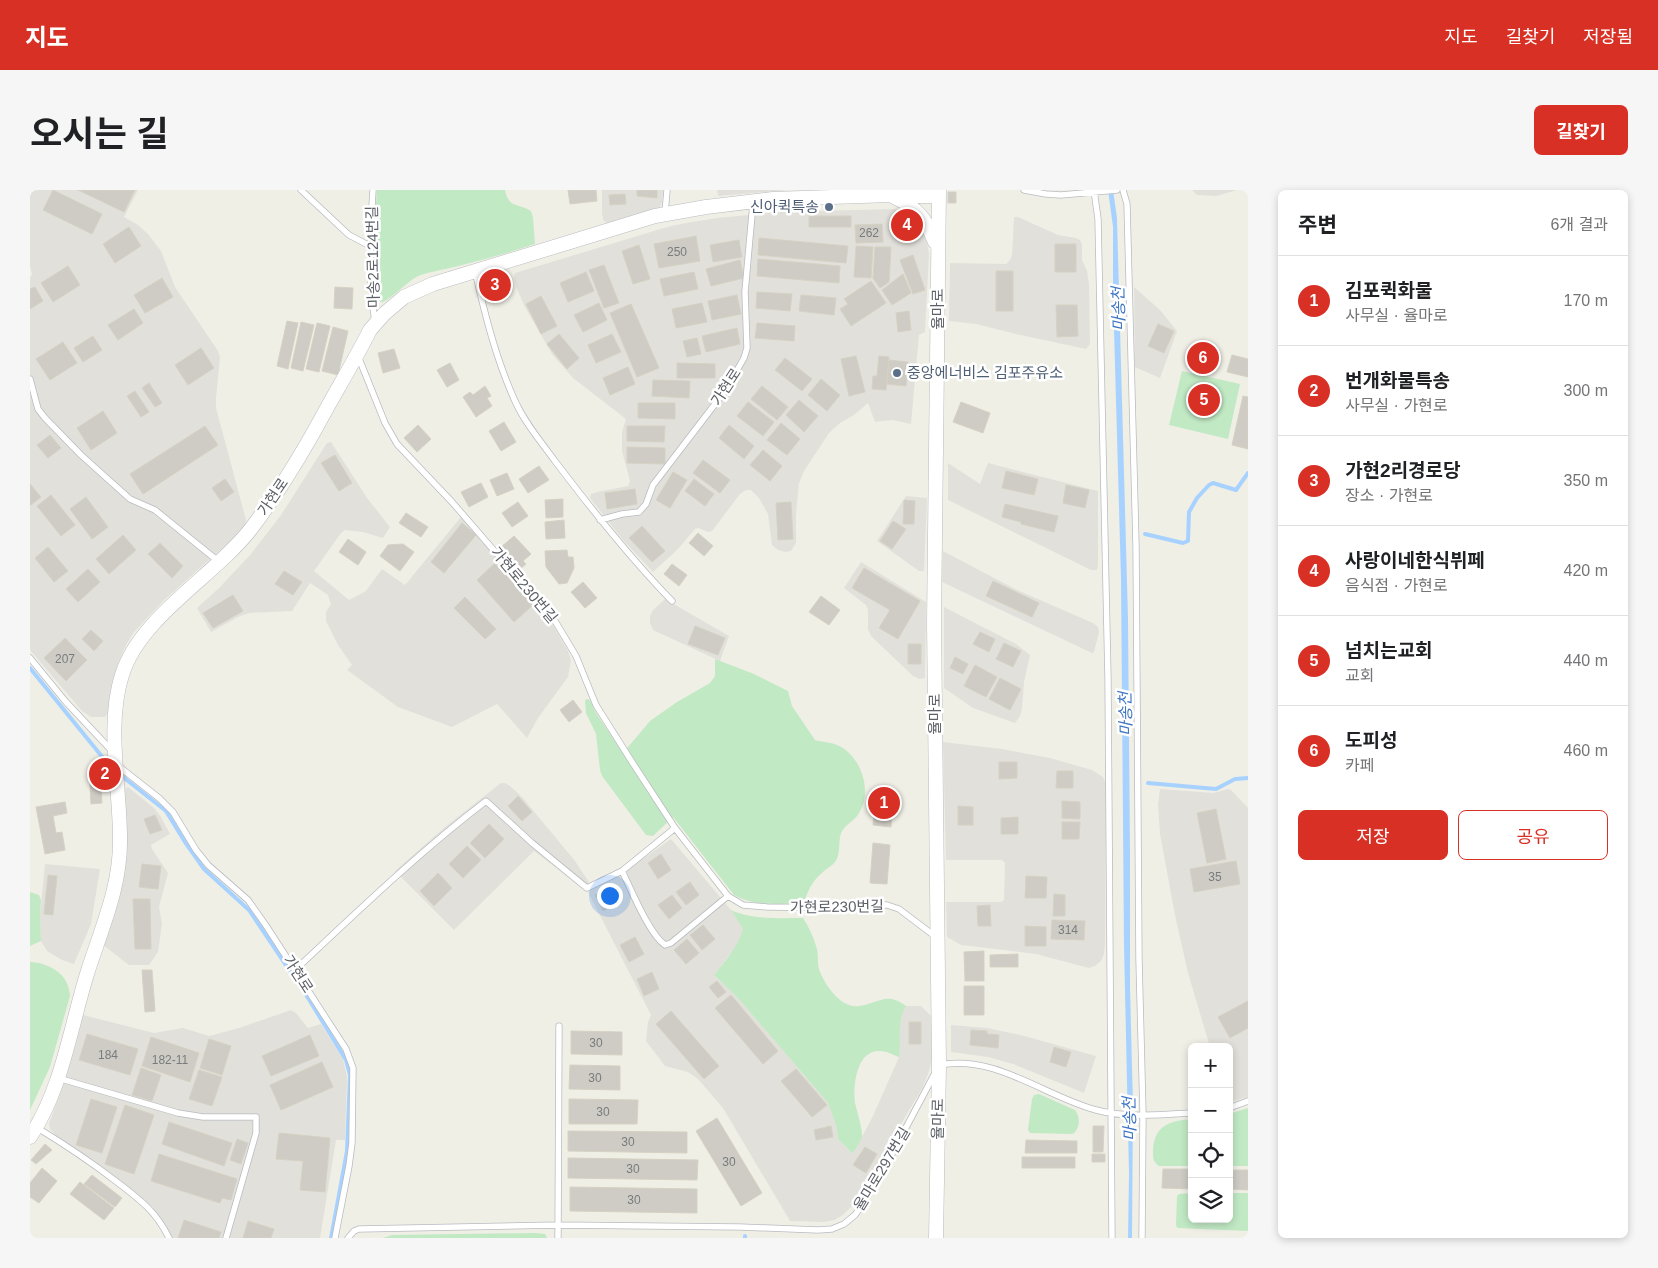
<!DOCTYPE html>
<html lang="ko">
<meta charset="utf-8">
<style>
:root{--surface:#fff;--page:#f6f6f6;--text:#202124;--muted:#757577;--line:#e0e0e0;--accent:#d93025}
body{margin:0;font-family:Arial,"Noto Sans KR",sans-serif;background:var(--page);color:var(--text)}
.controls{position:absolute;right:15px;bottom:15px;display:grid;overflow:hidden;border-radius:8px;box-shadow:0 2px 8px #0003}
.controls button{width:45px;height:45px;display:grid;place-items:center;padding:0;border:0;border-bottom:1px solid var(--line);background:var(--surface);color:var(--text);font:25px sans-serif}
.you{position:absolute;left:579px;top:705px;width:18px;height:18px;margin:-12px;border:4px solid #fff;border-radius:50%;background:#1a73e8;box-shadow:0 0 0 8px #1a73e833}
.badge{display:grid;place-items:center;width:32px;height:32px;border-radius:50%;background:var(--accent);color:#fff;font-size:16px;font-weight:700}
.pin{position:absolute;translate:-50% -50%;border:2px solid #fff;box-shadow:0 1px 5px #0006}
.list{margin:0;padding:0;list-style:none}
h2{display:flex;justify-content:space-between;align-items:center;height:65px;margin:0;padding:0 20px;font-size:21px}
h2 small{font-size:16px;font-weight:400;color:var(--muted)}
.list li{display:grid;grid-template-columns:32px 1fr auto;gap:15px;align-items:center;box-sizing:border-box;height:90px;padding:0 20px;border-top:1px solid var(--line)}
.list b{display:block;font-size:19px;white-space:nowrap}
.list p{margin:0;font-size:16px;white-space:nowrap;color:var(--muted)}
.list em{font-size:16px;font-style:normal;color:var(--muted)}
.actions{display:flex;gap:10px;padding:15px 20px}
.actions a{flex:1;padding:11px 0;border:1px solid var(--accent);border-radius:8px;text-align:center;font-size:18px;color:var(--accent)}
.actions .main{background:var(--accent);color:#fff}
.icon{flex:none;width:28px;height:28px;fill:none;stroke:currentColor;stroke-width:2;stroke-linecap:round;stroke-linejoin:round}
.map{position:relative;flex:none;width:1218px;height:1048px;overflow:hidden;border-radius:8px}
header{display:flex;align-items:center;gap:30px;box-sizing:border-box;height:70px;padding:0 25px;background:var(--accent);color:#fff}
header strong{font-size:24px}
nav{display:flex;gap:28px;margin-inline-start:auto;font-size:18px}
.intro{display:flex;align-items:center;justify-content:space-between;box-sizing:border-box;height:120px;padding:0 30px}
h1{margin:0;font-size:35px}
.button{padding:12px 22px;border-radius:8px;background:var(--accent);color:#fff;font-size:18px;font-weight:700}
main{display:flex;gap:30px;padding:0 30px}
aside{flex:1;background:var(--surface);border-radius:8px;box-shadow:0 2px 8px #0003}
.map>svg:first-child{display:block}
</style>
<header>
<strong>지도</strong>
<nav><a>지도</a><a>길찾기</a><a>저장됨</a></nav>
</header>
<div class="intro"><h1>오시는 길</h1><a class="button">길찾기</a></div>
<main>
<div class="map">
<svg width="1218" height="1048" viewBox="0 0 1218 1048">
<rect width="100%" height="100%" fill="#f0efe6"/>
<path fill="#e1e0da" d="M0 0H108L94 27 108 35 118 44 131 61 145 97 188 161 190 167 186 208V218L216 330 215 336 209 343 133 411 104 442 96 455 87 476 78 522 75 527H61L52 521 0 460V88L2 84 0 76Z
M572 0H633L632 12 630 17 627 19 577 33 573 30 572 22Z
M687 0H758L688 6Z
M1162 0H1207L1186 6 1167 5Z
M863 19 878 22 890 33 896 48 899 64 895 142 889 145 881 234 862 230 845 232 838 213 824 225 810 233 799 243 774 281 769 293 766 323V353L761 361 755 362 748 360 742 355 738 324 729 308 721 300H716L710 304 682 341 678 342 668 338 665 339 648 359 623 382 593 350 560 308 561 304 567 302 598 296 600 291 592 261V242L596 229 543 188 522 164 495 117 487 99 484 88 485 83 637 37 656 33 687 28 749 22Z
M984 27H988L1028 45 1046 48 1050 50 1052 54V70L1057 81 1059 94 1060 154 1056 159 986 144 946 134 919 131 920 73 976 74 980 70 982 65Z
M1104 97 1130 120 1147 141 1130 188 1105 177Z
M301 252 337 308 360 337 353 348 333 342 315 340 311 343 284 381 319 410 336 401 352 379 375 395 431 327 517 425 538 461 541 470 538 487 508 528 497 548 467 514 422 537 368 517 317 480 322 475 308 455 296 431V422L301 414 298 405 280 393 262 421 220 423 210 426 181 442 167 418 189 398 221 364 251 325 297 253Z
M918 273 950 294 958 273 1068 301V374L1067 380H1061L918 310Z
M876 306 897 308 894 381H889L847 351Z
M913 361 987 400 1063 433 1068 437 1069 442 1064 462 1062 463 912 392Z
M831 372 896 412 895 488 889 489 883 486 841 446 838 439V420L836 415 814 398Z
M635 409 699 446 690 471 623 440 620 433V426L623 420Z
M914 417 986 454 1000 465 994 492 992 518 990 526 985 533 943 518 914 498Z
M913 552 972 559 1020 568 1062 580 1073 587 1076 594 1075 754 1074 764 1071 771 1065 776 1059 778 1051 776 1006 764 931 755 917 747 916 712H971L974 710 975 673 972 670H916Z
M471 593H475L480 596 492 607 545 671 559 692 553 699 504 661 424 740 365 681 415 637Z
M98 597 124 618 131 627 140 644 121 655 122 659 138 683 129 717 132 733 128 762 119 775H99L73 755 89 708 94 688 97 650 94 599Z
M1130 599 1183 603 1198 599 1201 600 1218 618V907L1204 911 1199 902V857H1180L1158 783 1145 725 1130 644 1128 615Z
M641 649 701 720 713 739 711 747 704 759 684 785 707 807 798 913 806 935 808 949 823 964 843 926 869 867 870 857V824L876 816H891L902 827V869L899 881 893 897 822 1016 813 1025 804 1030 794 1032 760 1031 693 918 668 889 658 882 635 876 616 851 618 832 621 825 558 702 587 687Z
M15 674 70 679 61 734 44 774 32 770 17 761 11 751 10 726Z
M261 820 266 823 278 838 291 834 313 869 317 887 315 950H306L290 1048H142L122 1016 69 974 26 946 20 939 19 934 38 880 53 825 124 843 153 838 179 846 209 838Z
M921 835 957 838 991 845 1066 866 1054 903 983 874 958 867 921 862Z"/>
<path fill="#c1e9c4" d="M347 0H475C478 18 488 13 501 21L503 28 505 54C481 62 456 69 432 75 417 79 402 81 388 86 379 90 356 114 351 112 338 107 346 15 347 0Z
M1152 181 1210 194 1198 249 1139 235Z
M685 469 724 484 758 501 762 516 785 550C792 552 800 552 807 555 831 565 843 601 829 623 825 631 815 634 811 643 808 652 811 665 805 672 802 676 797 678 793 682 783 690 777 701 774 714 751 713 725 717 704 705L643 627 623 646 616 645 572 586 570 580 566 544 556 523 555 510 557 509 560 510 566 523 593 563 620 531 647 512 680 493 685 486Z
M0 702 9 705 11 710 10 726 11 751 0 756Z
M701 720C723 730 749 728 773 728 779 737 783 746 786 756 789 764 787 771 789 779 794 794 811 819 829 816 849 814 855 801 876 816 866 831 872 850 869 867 863 865 857 861 850 861 826 860 823 896 825 913 827 922 833 940 832 947 830 953 825 959 823 964L808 949 806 935 798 913 707 807 684 785C695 771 708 757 713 739Z
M0 772C20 773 39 784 40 806L20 877 0 920Z
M1009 904 1045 920C1051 927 1050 940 1042 944L1000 943 998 940 1002 909 1004 905Z
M1218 918V976H1199V924Z
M1162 929V976H1129C1123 972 1123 968 1123 961 1124 936 1138 931 1162 929Z
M1162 1003V1029H1199V1003H1218V1041L1148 1038 1146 1036 1147 1006 1149 1004Z
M505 1043 515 1044 517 1048H353L362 1045Z"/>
<path fill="#a7d2ff" d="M1078 0H1083L1087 28 1098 428 1100 660V796L1103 916 1102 1048H1098L1099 984 1094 756 1091 389 1083 104V37Z"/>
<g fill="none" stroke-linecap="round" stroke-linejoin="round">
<path stroke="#a7d2ff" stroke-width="4" d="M1115 344 1153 353 1158 351 1159 322 1167 308 1179 295 1183 293 1206 300 1218 283
M0 478 78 574
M93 587 136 621 155 652 174 679 219 720 280 811 316 870 320 885 317 961 301 1048
M1118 593 1186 599 1205 589 1218 588
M715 1048V1046"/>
</g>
<path fill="#ceccc4" stroke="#d6d1c3" d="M23 0 72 24 62 44 13 20Z
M48 0H105L94 22Z
M538 0H566L567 11 540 14Z
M607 0H627V8L607 6Z
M918 2H926V13H918Z
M595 4 596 14 580 15 579 5Z
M874 21 890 38 879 49 863 32Z
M779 26H821V37H779Z
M852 34 853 52 826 53 825 35Z
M99 37 111 56 85 73 73 54Z
M666 46 670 71 629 78 624 54Z
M729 48 818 56 816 73 728 65Z
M709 50 712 67 683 72 680 55Z
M1025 54H1046V82H1025Z
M609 55 620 89 603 94 592 61Z
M826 56 843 57 841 88 824 87Z
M845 57H861L859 92 850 98 843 88Z
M883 65 895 100 883 104 870 70Z
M728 69 810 76 809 93 727 86Z
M710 70 714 88 681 96 676 79Z
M574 75 589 113 574 118 559 80Z
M38 76 50 95 23 112 11 93Z
M966 81H983V121H966Z
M556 82 564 101 538 112 530 93Z
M664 82 668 99 634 106 630 89Z
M873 84 881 103 862 115 852 100Z
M473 85 477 97 456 104 452 92Z
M132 88 143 107 115 123 104 105Z
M841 91 856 113 821 136 810 119 818 114 814 109Z
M5 97 13 111 0 119V99Z
M305 97 323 98 322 119 304 118Z
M727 102 762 104 760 121 726 118Z
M707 105 711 124 682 130 678 111Z
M771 105 806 108 804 125 769 121Z
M511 106 527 136 511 144 496 114Z
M569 113 577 130 553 142 544 125Z
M672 113 677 132 646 138 642 119Z
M601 114 629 178 607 187 580 123Z
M1026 115H1047L1048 146 1027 147Z
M104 119 113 133 88 150 78 135Z
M879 121 881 140 868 142 866 123Z
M257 131 268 133 258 179 247 176Z
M271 132 284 135 273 181 261 178Z
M287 133 300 136 289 182 276 179Z
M727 133 765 136 764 151 725 148Z
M1128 134 1144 141 1134 163 1118 156Z
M303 137 318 141 308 185 292 181Z
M707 138 710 154 676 162 672 146Z
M529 144 549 168 537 179 517 154Z
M582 144 591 162 566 173 558 155Z
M63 146 72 160 53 172 44 158Z
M667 148 671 164 657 167 653 151Z
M33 152 47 173 20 190 6 169Z
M1159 157 1190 164 1187 179 1156 171Z
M171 158 184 178 158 195 145 175Z
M364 159 370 178 353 183 348 163Z
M1202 165 1218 169V187L1197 182Z
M826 166 835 202 819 206 811 169Z
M849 166 859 167 856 200 842 199 843 186H847Z
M755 168 782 189 772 201 745 180Z
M859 170 878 172 876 196 857 194Z
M420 173 429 190 417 197 407 180Z
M647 173 685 174V188H647Z
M598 177 605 194 580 205 573 188Z
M791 189 810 205 797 221 778 205Z
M623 190 660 191 659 208 622 206Z
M119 193 132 213 125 217 112 198Z
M455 196 461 206 457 208 462 216 446 227 433 207 440 202 443 205Z
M732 196 758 217 747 230 721 209Z
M105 201 119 222 111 227 97 206Z
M1213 206 1218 207V259L1202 255Z
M769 210 788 226 774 242 756 225Z
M718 212 744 232 733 246 707 226Z
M931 212 960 223 953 243 923 232Z
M608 213H645V229L608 228Z
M73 221 87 243 61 260 47 238Z
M474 232 486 252 471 261 459 241Z
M751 233 770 249 757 265 737 250Z
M388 235 401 249 387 262 374 248Z
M699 235 724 256 714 269 689 248Z
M175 236 188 255 113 304 100 284Z
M597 236H635L634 252 597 251Z
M20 245 31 258 18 268 7 255Z
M597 257 635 258V274L597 273Z
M733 260 752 276 740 291 720 275Z
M305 265 322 293 309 301 291 273Z
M673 270 700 290 690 303 663 283Z
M509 276 519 290 498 303 489 289Z
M976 281 1008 289 1004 305 972 298Z
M643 282 657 290 640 318 626 310Z
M477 283 484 299 467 306 460 290Z
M195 289 204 302 191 311 182 298Z
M664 289 684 304 675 316 655 301Z
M451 293 458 307 439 317 431 302Z
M0 294 11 307 1 315H0Z
M1036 295 1059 300 1055 318 1033 313Z
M605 299 607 314 577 319 575 303Z
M21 305 45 335 31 346 7 316Z
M56 307 78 337 62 349 40 319Z
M533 309V327L516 328 515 310Z
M874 310 885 311 884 334H873Z
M488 312 498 326 482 337 472 323Z
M761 312 763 349 748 350 746 313Z
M975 314 1028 326 1024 342 991 334V332L972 327Z
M376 323 398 337 391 347 369 333Z
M534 330 535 348 516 349 515 332Z
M863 331 876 339 862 359 850 351Z
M432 333 446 345 414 383 401 372Z
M612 336 635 361 622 372 599 348Z
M668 343 683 356 674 366 659 353Z
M93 345 106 360 79 384 66 369Z
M484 346 501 364 493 371 496 374 490 379 471 357Z
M318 349 336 362 328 375 309 362Z
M130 353 153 376 142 388 118 364Z
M373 354 384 362 370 381 350 366 358 355Z
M18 357 38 381 24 392 5 368Z
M537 360 538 367H543L544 378 537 393 529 394 516 377 515 361Z
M465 373 503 415 484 432 447 390Z
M642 374 657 385 649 396 634 384Z
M834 378 890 411 868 449 849 438 860 420 822 398Z
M58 379 70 392 48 412 36 399Z
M254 381 272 392 263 405 245 394Z
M963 391 1009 413 1002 427 956 406Z
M553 392 567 408 555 418 541 402Z
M203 405 213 421 183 438 173 423Z
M791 406 810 420 799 435 779 422Z
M435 407 466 439 455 449 424 418Z
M665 436 695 448 688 465 658 454Z
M61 440 73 451 64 461 52 449Z
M950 442 965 449 959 462 943 454Z
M35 448 57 470 36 491 14 468Z
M974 453 991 461 983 477 966 469Z
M878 454H891V474H878Z
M925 467 938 474 933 484 920 478Z
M945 475 967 487 956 507 934 496Z
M970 488 991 499 980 520 959 509Z
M543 510 552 522 539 532 530 520Z
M969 572H987V588L969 589Z
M70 578 72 613 61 614 59 579Z
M1027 581H1043V598H1026Z
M846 600 864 601 861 637 843 635Z
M488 606 502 622 492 631 478 616Z
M1032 611 1050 612V629L1032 628Z
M35 612 37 623 23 626 26 643 32 642 35 660 15 664 6 617Z
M928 616 943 617V635H928Z
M1186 619 1196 669 1177 673 1167 623Z
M125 625 132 640 120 644 114 629Z
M988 627V644H971V628Z
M1032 632H1050L1049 649H1032Z
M459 634 474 649 455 668 440 653Z
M843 653 860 655 857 694 840 693Z
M437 656 451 670 433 688 419 674Z
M631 664 641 680 628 689 618 673Z
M1206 671 1210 694 1164 702 1160 679Z
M112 674 131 676 128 699 109 697Z
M408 683 422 698 404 716 390 701Z
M18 685 27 686 23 725 14 724Z
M996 686 1017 687 1016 708H995Z
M660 692 669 705 656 715 646 702Z
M580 698 587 714 573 721 565 705Z
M1024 704 1035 705V726H1023Z
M642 705 652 718 639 729 628 715Z
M103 709H120L121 759H105Z
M960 715 961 736H948L947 716Z
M1022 730 1055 731 1054 750 1021 749Z
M673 735 685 749 672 760 660 745Z
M995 736 1016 737V756H995Z
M605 747 614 764 599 772 590 755Z
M657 749 669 763 656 774 644 760Z
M954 761V791H935L934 762Z
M988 764V777H960V765Z
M112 780H122L125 821 115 822Z
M622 782 629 799 614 806 607 789Z
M687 791 696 802 688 808 679 797Z
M934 796H954V825H934Z
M701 805 748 861 733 874 685 818Z
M1218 811V838L1200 848 1188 827Z
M641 821 689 876 674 889 626 834Z
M879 832H891V854H879Z
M941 840 957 841V844L969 845 968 858 940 855Z
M541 841 592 842V865L541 864Z
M57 844 108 859 100 885 49 870Z
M280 845 289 866 241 886 232 866Z
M121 847 169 863 160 892 112 876Z
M179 849 201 856 192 885 170 878Z
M1024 857 1041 862 1036 877 1020 872Z
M292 872 303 897 251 920 240 895Z
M540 875 590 876V900L539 899Z
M111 878 131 885 122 911 102 905Z
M766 879 797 915 782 927 751 891Z
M169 880 192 887 182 916 159 909Z
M61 909 87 917 72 963 46 955Z
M539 909 608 910 607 934H539Z
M95 915 124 925 104 984 75 974Z
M687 928 732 1003 711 1016 666 941Z
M139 932 202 953 194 976 132 954Z
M801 936 803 947 786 950 784 940Z
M1063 936H1074L1073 962H1063Z
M538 941 657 942V963L538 961Z
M249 943 300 948 295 1002 270 1000 273 971 246 969Z
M207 949 218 953 211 974 200 970Z
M996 950 1047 951V963H995Z
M15 954 22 960 6 974 1 970Z
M835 957 847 964 836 983 823 975Z
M129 964 207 989 201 1010 192 1008 190 1013 121 991Z
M1062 964H1075V972H1062Z
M992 967H1045V978H992Z
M538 968 668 970 667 990 538 988Z
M12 978 27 991 9 1013 0 1007V993Z
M1133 979H1162V999L1132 998Z
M1199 980H1218V1000L1199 999Z
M62 985 92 1008 85 1017 54 994Z
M50 992 84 1018 74 1030 40 1004Z
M540 997 667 999V1023L540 1021Z
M154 1030 191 1042 189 1048H148Z
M218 1031 244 1039 241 1048H213Z"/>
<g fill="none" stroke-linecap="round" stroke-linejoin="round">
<defs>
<path id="service" d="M271 0 319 45 340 56
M343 0C340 45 338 88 345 132
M994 0 1016 4 1031 5 1087 0
M1064 0 1068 29 1078 488 1082 1048
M1093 0 1097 14 1106 355 1109 770 1113 924 1112 1048
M635 24 637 0
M445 81C455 125 466 169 485 211 495 233 511 252 525 271 562 320 599 367 642 411
M328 166 355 233 367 254 422 312 525 431 546 466 566 515 602 572 645 638 698 706 713 715 737 717 822 718 841 715H857L869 719 906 747
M0 189 8 219 15 228 51 265 100 309 125 320 188 371
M570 330 592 324 609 322 616 314 623 295 695 201 714 168 717 158 715 102 723 13
M0 468 36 512 83 562
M87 575 129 608 143 622 166 660 178 675 218 710 235 734 316 859 323 878 322 953 319 976 305 1048
M592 681C601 699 619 744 635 755L641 753 698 706
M265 780C327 722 388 663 456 611L501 652 557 698 592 681 645 638
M909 875C965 864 1014 906 1066 920 1095 928 1131 925 1162 923
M28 888 148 923 173 927H226V943L196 1048
M1199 918 1218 911
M6 937C34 954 61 972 87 992 110 1010 125 1020 139 1048
M318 1048 324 1041 329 1039 528 1035 710 1037 788 1040 802 1039 814 1034 825 1025 835 1011 863 962 905 883
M528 1048 529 836"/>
<path id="tertiary" d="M864 7C888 18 895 28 905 52
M0 947C32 899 40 839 57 784 71 739 91 697 90 648 90 596 76 535 92 485 110 427 183 387 220 340 250 301 275 259 298 216 312 191 327 166 340 140L354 124 374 107 403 94 625 26 676 17 743 9 861 5 909 6
M906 1048 909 875 904 433 909 0"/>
</defs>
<use href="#service" stroke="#b8bbc0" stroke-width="7"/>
<use href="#tertiary" stroke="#b8bbc0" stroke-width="15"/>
<use href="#service" stroke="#fff" stroke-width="5.5"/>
<use href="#tertiary" stroke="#fff" stroke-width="14"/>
</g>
<g fill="#5c6f8a" stroke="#fff" stroke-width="2">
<circle cx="799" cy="17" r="5"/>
<circle cx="867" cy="183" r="5"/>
</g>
<g text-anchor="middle" stroke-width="5" stroke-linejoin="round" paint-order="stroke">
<g font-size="12" fill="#797c7e">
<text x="839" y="47">262</text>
<text x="647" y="66">250</text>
<text x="35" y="473">207</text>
<text x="1185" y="691">35</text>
<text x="1038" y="744">314</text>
<text x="566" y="857">30</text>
<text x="78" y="869">184</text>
<text x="140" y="874">182-11</text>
<text x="565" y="892">30</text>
<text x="573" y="926">30</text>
<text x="598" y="956">30</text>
<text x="699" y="976">30</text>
<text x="603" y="983">30</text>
<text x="604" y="1014">30</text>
</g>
<g font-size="15" fill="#4e5e75" stroke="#fff" text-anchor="end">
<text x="789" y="22">신아퀵특송</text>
<text x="877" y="188" text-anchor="start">중앙에너비스 김포주유소</text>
</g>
<g font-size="15" fill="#5d6167" stroke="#fff">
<text transform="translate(343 67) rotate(-91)" y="5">마송2로124번길</text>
<text transform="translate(908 119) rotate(-90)" y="5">율마로</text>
<text transform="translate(696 197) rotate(-57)" y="5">가현로</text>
<text transform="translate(243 307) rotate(-56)" y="5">가현로</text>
<text transform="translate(494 395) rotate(50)" y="5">가현로230번길</text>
<text transform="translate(905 524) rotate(-90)" y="5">율마로</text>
<text transform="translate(807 717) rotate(-1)" y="5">가현로230번길</text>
<text transform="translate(268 784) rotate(57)" y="5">가현로</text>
<text transform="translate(908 929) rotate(-89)" y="5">율마로</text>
<text transform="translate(852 979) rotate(-59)" y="5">율마로297번길</text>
</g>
<g font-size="16" font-style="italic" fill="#3e75c3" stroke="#fff">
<text transform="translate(1088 119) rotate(-91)" y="6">마송천</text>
<text transform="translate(1095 524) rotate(-91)" y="6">마송천</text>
<text transform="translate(1099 929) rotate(-91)" y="6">마송천</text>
</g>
</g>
</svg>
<div class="controls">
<button>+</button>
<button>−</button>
<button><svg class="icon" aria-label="locate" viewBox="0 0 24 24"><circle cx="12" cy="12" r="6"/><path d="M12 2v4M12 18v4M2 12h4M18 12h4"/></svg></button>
<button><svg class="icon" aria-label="layers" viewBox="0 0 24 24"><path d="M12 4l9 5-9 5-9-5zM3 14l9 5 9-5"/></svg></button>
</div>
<div class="you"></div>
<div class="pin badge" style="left:854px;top:613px">1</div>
<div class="pin badge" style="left:75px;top:584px">2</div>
<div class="pin badge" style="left:465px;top:95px">3</div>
<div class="pin badge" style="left:877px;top:35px">4</div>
<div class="pin badge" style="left:1174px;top:210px">5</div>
<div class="pin badge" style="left:1173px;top:168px">6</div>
</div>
<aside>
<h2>주변<small>6개 결과</small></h2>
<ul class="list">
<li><span class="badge">1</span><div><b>김포퀵화물</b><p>사무실 · 율마로</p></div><em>170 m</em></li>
<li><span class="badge">2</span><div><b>번개화물특송</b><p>사무실 · 가현로</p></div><em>300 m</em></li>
<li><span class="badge">3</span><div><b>가현2리경로당</b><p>장소 · 가현로</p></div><em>350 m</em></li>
<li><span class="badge">4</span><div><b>사랑이네한식뷔페</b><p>음식점 · 가현로</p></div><em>420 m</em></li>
<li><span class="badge">5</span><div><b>넘치는교회</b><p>교회</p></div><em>440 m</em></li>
<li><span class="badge">6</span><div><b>도피성</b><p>카페</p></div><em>460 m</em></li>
</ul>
<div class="actions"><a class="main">저장</a><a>공유</a></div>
</aside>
</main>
